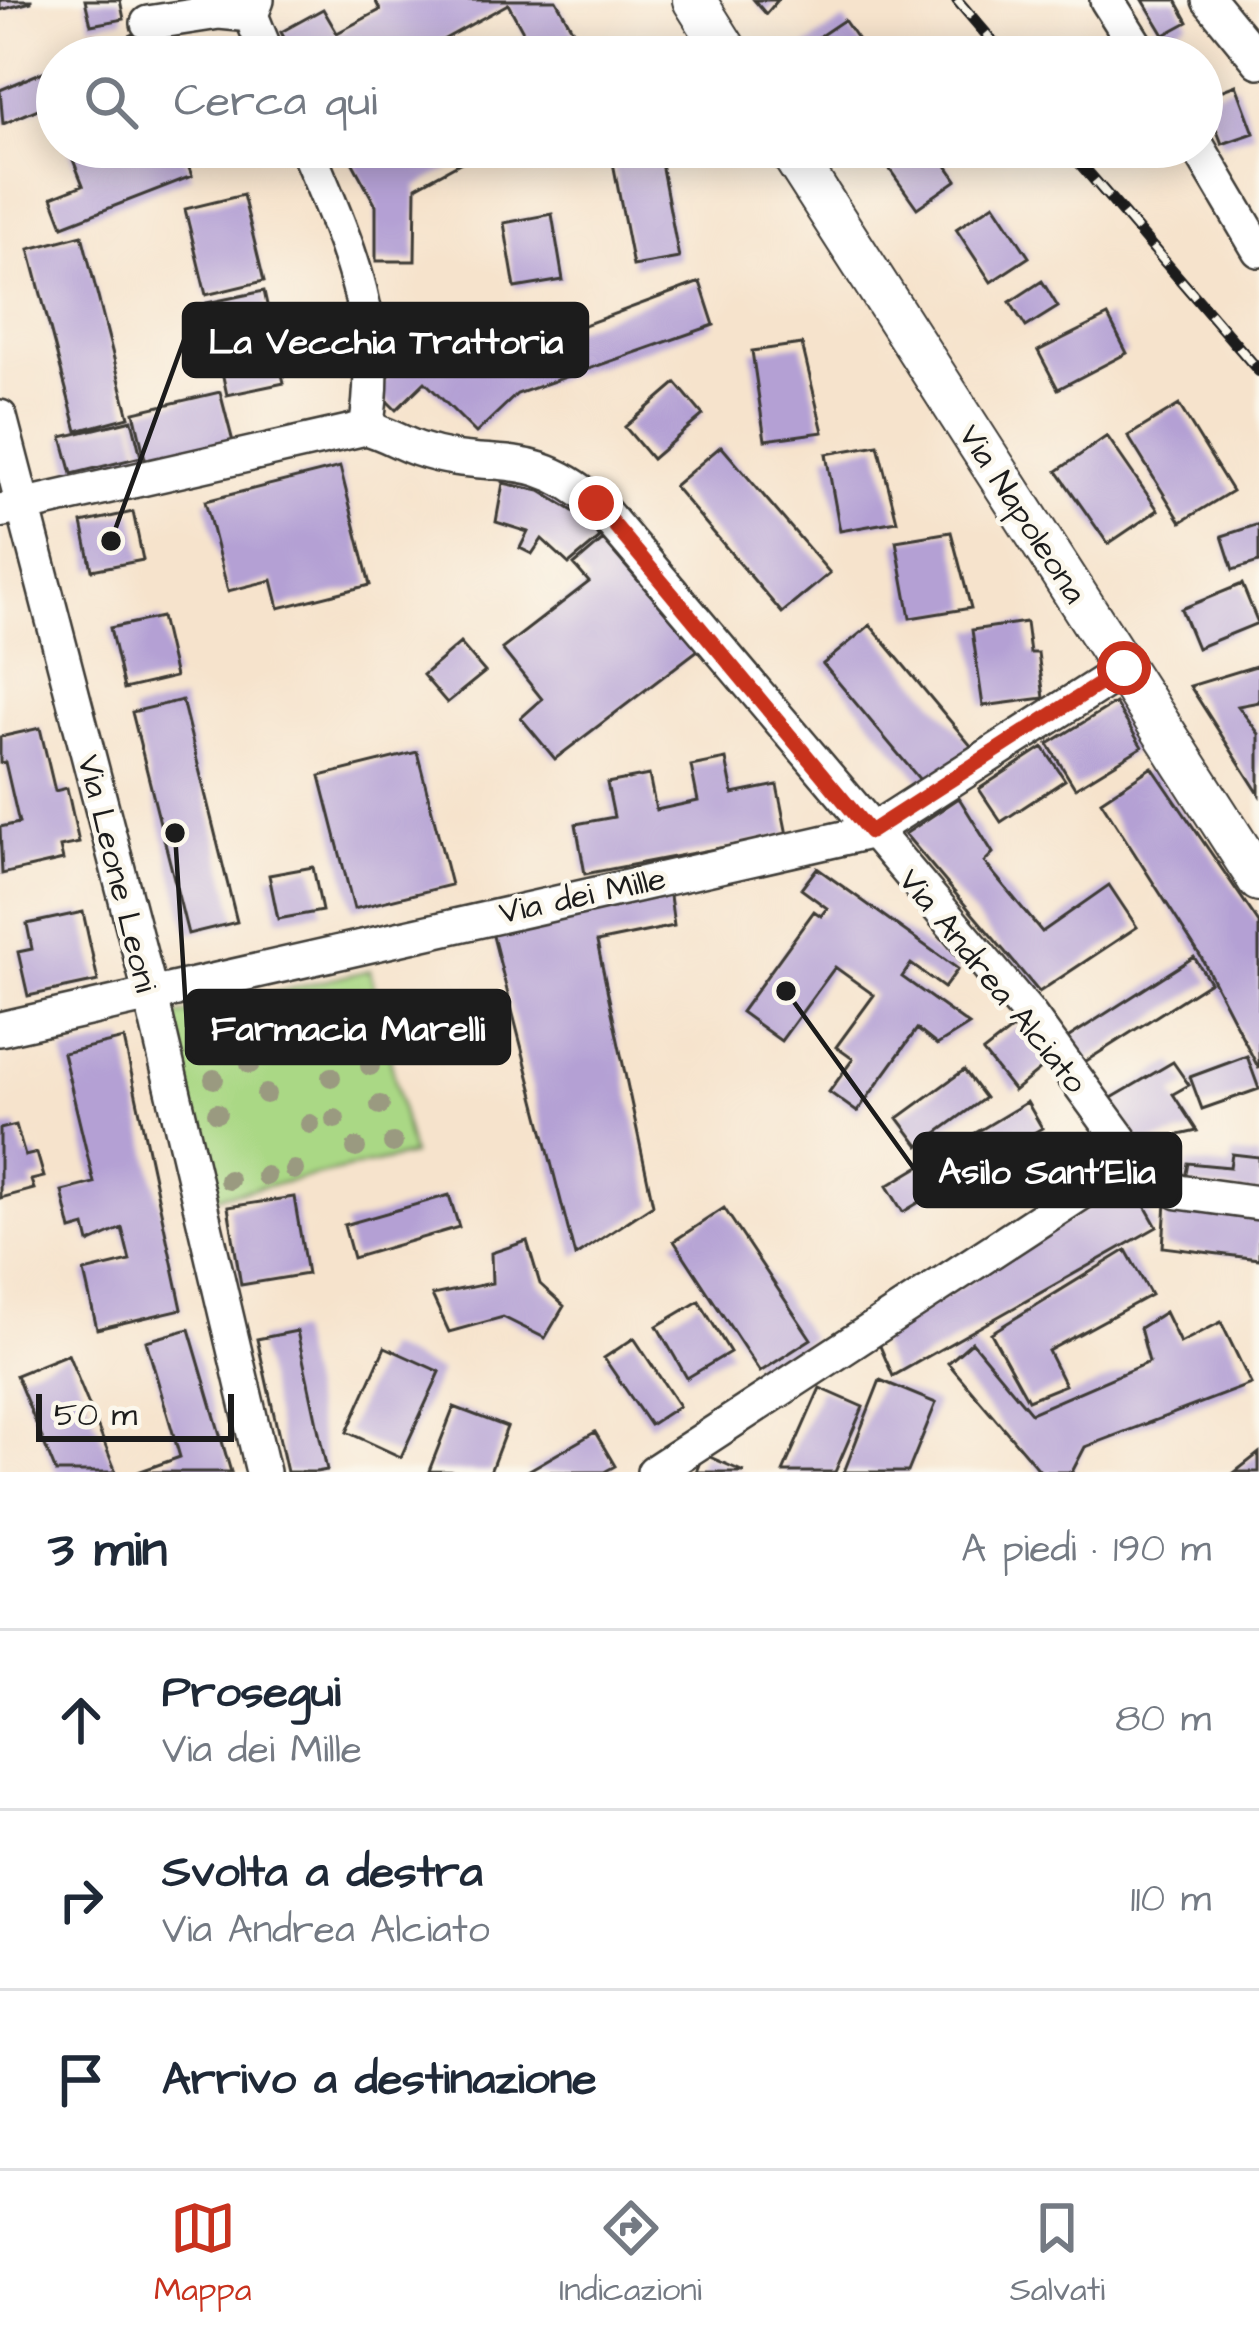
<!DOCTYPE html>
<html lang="it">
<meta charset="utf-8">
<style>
:root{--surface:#fff;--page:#f2f2f3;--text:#1f2937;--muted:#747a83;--line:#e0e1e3;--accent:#c8321e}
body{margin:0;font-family:"Architects Daughter",sans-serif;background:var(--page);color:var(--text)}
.scale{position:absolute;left:36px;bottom:30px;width:198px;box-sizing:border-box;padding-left:12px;border:6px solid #1c1c1c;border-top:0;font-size:33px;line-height:42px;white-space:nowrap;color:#1c1c1c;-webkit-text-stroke:9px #fbf7ec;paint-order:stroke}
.stop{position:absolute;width:36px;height:36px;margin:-27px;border:9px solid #c8321e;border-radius:50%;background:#fff}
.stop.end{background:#c8321e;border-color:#fff;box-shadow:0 3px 12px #0008}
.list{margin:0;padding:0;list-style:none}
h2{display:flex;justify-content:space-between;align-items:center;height:156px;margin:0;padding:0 48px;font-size:51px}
h2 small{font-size:39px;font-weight:400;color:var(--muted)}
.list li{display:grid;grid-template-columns:78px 1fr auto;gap:36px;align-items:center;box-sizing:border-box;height:180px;padding:0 48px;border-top:3px solid var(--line)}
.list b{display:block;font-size:45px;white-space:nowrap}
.list p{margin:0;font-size:39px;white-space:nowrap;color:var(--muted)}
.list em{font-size:39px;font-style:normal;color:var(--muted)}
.icon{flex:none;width:66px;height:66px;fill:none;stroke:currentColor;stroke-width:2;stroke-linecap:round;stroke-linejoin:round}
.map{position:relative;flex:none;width:1259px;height:1472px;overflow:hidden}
.search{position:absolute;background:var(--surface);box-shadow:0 6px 30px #0003;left:36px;right:36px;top:36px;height:132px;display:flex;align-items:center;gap:30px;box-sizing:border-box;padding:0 42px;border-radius:66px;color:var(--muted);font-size:45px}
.sheet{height:696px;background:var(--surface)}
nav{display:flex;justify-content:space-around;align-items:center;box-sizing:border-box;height:168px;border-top:3px solid var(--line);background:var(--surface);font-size:33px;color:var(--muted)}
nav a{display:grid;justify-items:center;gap:6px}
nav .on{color:var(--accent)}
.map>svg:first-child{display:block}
</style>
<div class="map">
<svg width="1259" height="1472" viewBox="0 0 1259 1472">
<rect width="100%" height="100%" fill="#fbf7ec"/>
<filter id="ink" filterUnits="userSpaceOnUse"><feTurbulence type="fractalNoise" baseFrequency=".00833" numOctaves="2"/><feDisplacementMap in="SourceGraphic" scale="24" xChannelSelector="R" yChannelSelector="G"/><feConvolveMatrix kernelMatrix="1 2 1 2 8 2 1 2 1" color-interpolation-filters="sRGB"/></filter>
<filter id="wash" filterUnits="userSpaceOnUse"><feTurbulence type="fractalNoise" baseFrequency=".004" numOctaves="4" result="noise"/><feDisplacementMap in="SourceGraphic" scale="48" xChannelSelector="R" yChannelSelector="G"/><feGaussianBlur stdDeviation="2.7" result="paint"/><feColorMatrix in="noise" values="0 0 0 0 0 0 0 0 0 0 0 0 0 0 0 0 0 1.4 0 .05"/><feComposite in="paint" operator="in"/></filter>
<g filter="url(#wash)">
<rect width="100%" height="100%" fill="#f6e3cc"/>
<path fill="#aad885" stroke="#637a50" stroke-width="3" d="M370 970 412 1155 215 1197 171 1017Z"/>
<g id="blocks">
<path fill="#b4a0d4" d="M0 0H31V2L0 10Z
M85 0H120L124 19 91 25Z
M375 0H556L581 45 588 40 598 57H537L508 4 412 57H294L281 32 323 9 337 33 380 10Z
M754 0H778L766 14Z
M1143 0H1176L1188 22 1164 35Z
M844 20 870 57H811L804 47Z
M133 34 143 57H79Z
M57 66V101L3 124 0 90Z
M1236 85 1254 133 1222 144 1204 97Z
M68 147H181L192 176 63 226 52 197 83 185Z
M344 147H489L416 187 415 261H376V206Z
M610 147H658L679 258 633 266Z
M874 147H934L957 180 917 208Z
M243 195 264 281 206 295 185 209Z
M994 204 1029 257 991 282 956 229Z
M552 214 563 280 515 288 504 223Z
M82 235 129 417 77 431 29 249Z
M1042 281 1058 307 1026 327 1010 302Z
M700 282 714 325 517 394 476 433 425 382 396 410 376 390 445 312 493 359Z
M264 291 284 383 227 395 207 303Z
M1108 316 1127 353 1058 389 1038 351Z
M802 344 823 432 765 440 752 351Z
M676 383 703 415 652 459 625 427Z
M220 392 233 442 146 463 134 412Z
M1179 405 1232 491 1181 522 1128 436Z
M132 420 141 457 72 474 62 437Z
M1107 436 1158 510 1108 544 1057 471Z
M878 445 897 521 840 531 826 454Z
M721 446 830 573 782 613 674 486Z
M340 467 370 585 279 608 272 580 228 591 205 501Z
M503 483 540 491 586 519 600 538 569 564 542 539 532 554 520 548 528 532 496 522Z
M133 512 143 560 92 570 82 523Z
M1259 524V562L1233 570 1222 536Z
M951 532 971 608 910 618 896 541Z
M603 540 698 650 555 759 521 718 542 699 502 649 589 582 574 565Z
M1242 584 1258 623 1197 648 1181 609Z
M161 617 175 677 124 689 110 628Z
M1026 622 1030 653H1038L1044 698 983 706 972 630Z
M870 625 972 747 925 786 823 664Z
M460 643 485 672 447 703 423 675Z
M1259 665V702L1238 706 1259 734V794L1190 686Z
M182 700 237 922 188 934 132 712Z
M1115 703 1142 747 1075 788 1048 744Z
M40 728 55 791 67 788 79 843 60 847 63 860 2 874 0 827 19 823 5 762 0 763V737Z
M1043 747 1065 780 1001 822 979 789Z
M417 752 451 885 354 909 320 776Z
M726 759 733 794 777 785 787 835 585 874 576 824 614 817 607 783 649 775 656 810 698 801 691 766Z
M1152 767 1259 923V1069L1201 957 1101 801Z
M959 798 993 853 984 862 1042 932 1109 885 1137 927 1039 992 905 834Z
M313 867 322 911 278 919 269 875Z
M817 868 958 969 944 988 911 964 902 977 969 1025 937 1045 917 1029 857 1112 829 1092 853 1059 836 1047 874 995 835 967 781 1041 741 1012 814 911 821 916 827 908 801 889Z
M669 888 674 926 597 942 653 1205 575 1256 492 932Z
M83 912 98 981 28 996 18 952 32 949 27 924Z
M1194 957 1210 982 1083 1063 1066 1039Z
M1016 1026 1047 1064 1014 1091 983 1052Z
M124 1039 182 1309 97 1329 84 1272 130 1261 122 1228 89 1243 85 1226 71 1230 62 1191 94 1183 63 1053Z
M1247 1056 1259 1089 1202 1109 1190 1077Z
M1173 1062 1189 1085 1173 1094 1197 1131 1139 1144 1110 1099Z
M964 1070 985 1098 919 1146 898 1118Z
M1027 1102 1042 1128 903 1212 887 1186Z
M16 1125 25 1156 37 1153 44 1177 31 1180 34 1189 0 1198V1129Z
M1232 1154 1259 1157V1194L1184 1184 1188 1163 1230 1167Z
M1131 1181 1157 1227 893 1376 877 1339Z
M449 1195 459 1227 353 1258 344 1225Z
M294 1197 307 1274 241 1285 228 1207Z
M1166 1202 1259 1215V1259L1163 1247Z
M724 1208 811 1339 760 1372 674 1241Z
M527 1241 540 1284 564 1306 545 1338 503 1317 449 1332 432 1295 492 1283 491 1253Z
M1126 1250 1151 1295 1048 1351 1065 1385 1028 1400 991 1333Z
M699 1301 730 1352 687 1378 657 1326Z
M1165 1312 1180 1343 1221 1322 1251 1384 1085 1447 1072 1472H1041L948 1363 972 1342 1031 1413 1149 1362 1140 1328Z
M189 1329 231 1472H138L180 1457 146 1341Z
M297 1331 327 1470 316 1472H287L257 1339Z
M634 1338 679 1406 650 1425 604 1358Z
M385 1347 440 1372 401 1457 347 1432Z
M68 1354 116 1472H56L16 1375Z
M880 1380 936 1403 908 1472H844Z
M820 1388 863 1407 835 1472H783Z
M454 1407 507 1427 490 1472 429 1471Z
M595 1432 615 1466 604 1472H526Z
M1259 1453V1472H1235Z
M703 1454 744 1472H696Z"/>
</g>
</g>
<g filter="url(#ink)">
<use href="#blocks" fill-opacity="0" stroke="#3d3a36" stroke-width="3"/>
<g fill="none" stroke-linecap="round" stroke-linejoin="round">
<defs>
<path id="minor" d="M257 0 251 15 268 57
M1107 0 1143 57
M1209 0 1259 61
M148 23 219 12 251 15
M306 147C346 241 385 324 366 428
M1198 147 1259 250
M0 417 150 992 263 1472
M0 511 366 428C386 433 400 443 418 449 490 474 528 444 596 503L1028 1013 1146 1175 1179 1192 1259 1203
M0 1029 870 832 1124 669
M654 1472 1133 1159"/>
<path id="major" d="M694 0 730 57
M788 147 1259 880"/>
</defs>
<use href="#minor" stroke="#3d3a36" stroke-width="38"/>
<use href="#major" stroke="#3d3a36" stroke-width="46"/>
<use href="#minor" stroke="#fff" stroke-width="33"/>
<use href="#major" stroke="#fff" stroke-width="42"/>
<defs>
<path id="rail" d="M957 0 1006 57
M1066 147 1259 371"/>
</defs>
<use href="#rail" stroke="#1c1c1c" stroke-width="12"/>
<use href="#rail" stroke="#fbf7ec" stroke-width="8" stroke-dasharray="22" stroke-linecap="butt"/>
</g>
<g fill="#9a9a80">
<circle cx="351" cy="1001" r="10"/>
<circle cx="250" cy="1064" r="10"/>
<circle cx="370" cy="1066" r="10"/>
<circle cx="331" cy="1077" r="10"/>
<circle cx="214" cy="1079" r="10"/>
<circle cx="266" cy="1094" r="10"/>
<circle cx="380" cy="1105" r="10"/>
<circle cx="217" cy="1113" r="10"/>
<circle cx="335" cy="1119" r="10"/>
<circle cx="310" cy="1124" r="10"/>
<circle cx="393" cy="1143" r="10"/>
<circle cx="356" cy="1148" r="10"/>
<circle cx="294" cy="1170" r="10"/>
<circle cx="266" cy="1176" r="10"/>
<circle cx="229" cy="1180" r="10"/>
</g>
</g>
<g fill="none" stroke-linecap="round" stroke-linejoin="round" filter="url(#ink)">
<path stroke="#c8321e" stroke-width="15" d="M596 503 870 832 1124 668"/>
</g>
<g text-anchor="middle" stroke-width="9" stroke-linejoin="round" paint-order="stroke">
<g font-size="33" fill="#1c1c1c" stroke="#fbf7ec">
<text transform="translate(1024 513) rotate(57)" y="12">Via Napoleona</text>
<text transform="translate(119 873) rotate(76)" y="12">Via Leone Leoni</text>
<text transform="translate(582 894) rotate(-12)" y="12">Via dei Mille</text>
<text transform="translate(994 980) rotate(51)" y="12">Via Andrea Alciato</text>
</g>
</g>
<path fill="none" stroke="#1c1c1c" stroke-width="4.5" d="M111 541L184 340M175 833L187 1027M786 991L915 1170"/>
<g fill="#1c1c1c" stroke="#fbf7ec" stroke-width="4.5">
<circle cx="111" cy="541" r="12"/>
<circle cx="175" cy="833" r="12"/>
<circle cx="786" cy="991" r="12"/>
</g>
<g fill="#1c1c1c" stroke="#1c1c1c" stroke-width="4.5">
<rect x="184" y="304" width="403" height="72" rx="12"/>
<rect x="187" y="991" width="322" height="72" rx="12"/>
<rect x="915" y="1134" width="265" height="72" rx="12"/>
</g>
<g font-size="36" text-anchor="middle" font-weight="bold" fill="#fff">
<text x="386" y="353">La Vecchia Trattoria</text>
<text x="348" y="1040">Farmacia Marelli</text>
<text x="1047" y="1183">Asilo Sant'Elia</text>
</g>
</svg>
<div class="scale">50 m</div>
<div class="stop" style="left:1124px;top:668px"></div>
<div class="stop end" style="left:596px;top:503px"></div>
<div class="search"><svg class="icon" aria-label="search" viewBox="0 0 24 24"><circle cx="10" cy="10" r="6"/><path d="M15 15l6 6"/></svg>Cerca qui</div>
</div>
<section class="sheet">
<h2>3 min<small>A piedi · 190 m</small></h2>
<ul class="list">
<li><svg class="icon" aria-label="ahead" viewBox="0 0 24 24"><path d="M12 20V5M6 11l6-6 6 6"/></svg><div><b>Prosegui</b><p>Via dei Mille</p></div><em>80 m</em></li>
<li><svg class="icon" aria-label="right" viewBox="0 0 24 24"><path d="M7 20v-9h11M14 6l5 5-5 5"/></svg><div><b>Svolta a destra</b><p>Via Andrea Alciato</p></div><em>110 m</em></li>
<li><svg class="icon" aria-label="arrive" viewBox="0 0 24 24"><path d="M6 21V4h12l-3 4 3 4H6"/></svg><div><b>Arrivo a destinazione</b></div></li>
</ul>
</section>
<nav>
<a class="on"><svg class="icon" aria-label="map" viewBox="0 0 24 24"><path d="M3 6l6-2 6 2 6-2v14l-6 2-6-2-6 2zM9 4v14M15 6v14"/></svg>Mappa</a>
<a><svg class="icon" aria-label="directions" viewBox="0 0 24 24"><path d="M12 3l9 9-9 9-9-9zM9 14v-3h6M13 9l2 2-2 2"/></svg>Indicazioni</a>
<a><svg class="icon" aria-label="saved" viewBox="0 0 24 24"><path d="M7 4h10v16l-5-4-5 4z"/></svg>Salvati</a>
</nav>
